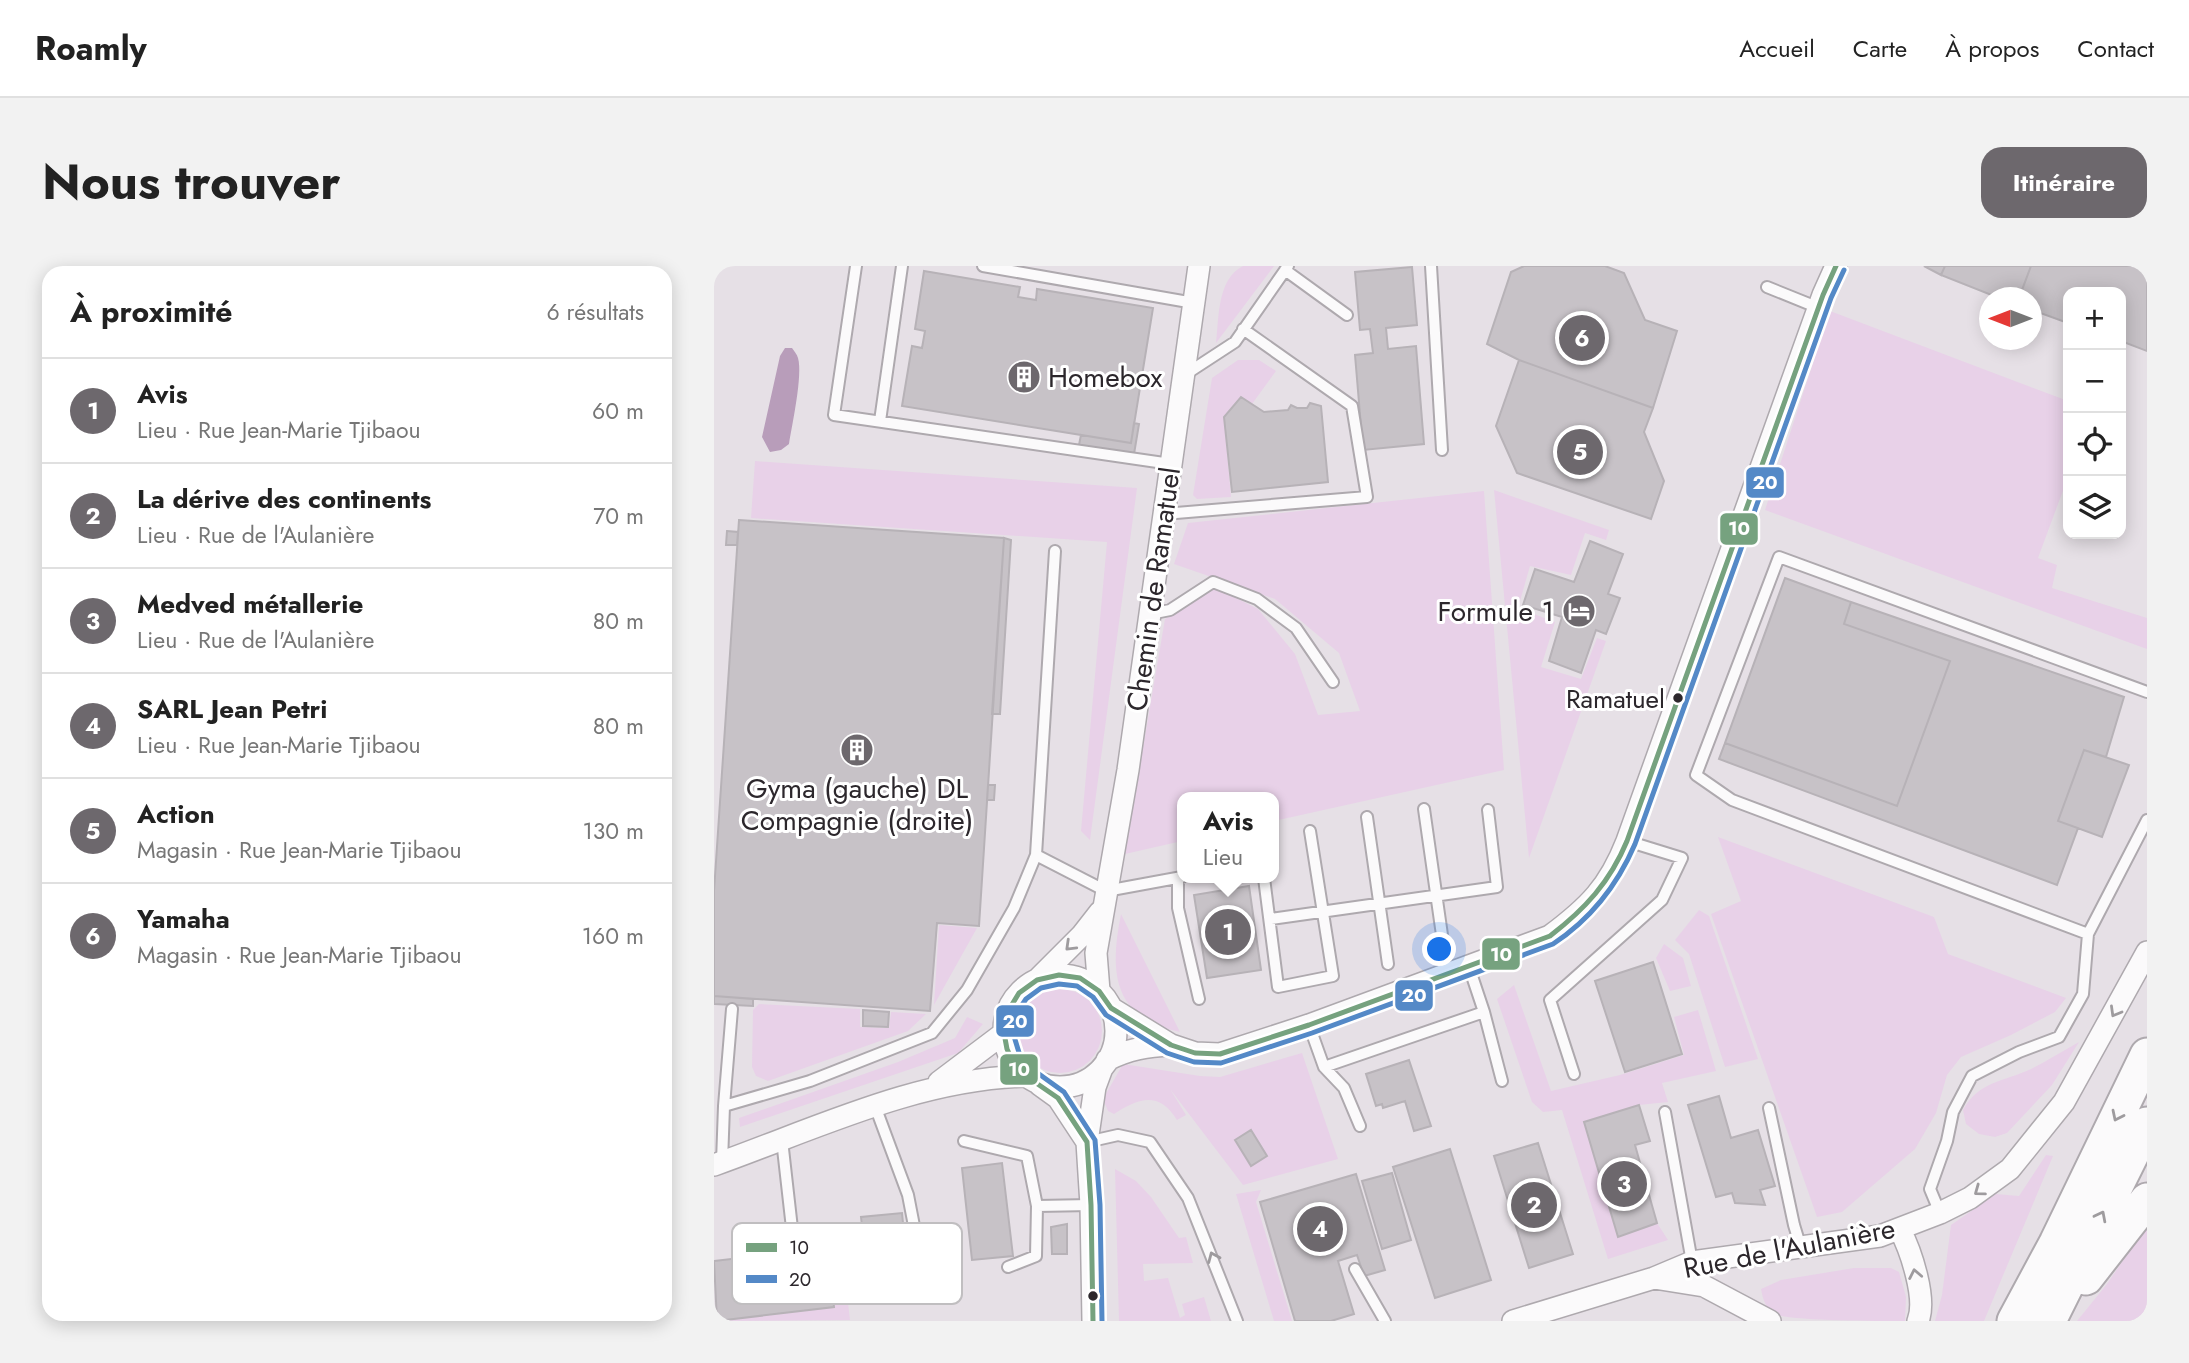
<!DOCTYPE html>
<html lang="fr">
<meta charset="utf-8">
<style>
:root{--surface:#fff;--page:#f2f2f2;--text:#222;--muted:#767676;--line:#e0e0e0;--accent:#6d686d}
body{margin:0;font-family:Jost,sans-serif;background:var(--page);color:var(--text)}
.controls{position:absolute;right:21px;top:21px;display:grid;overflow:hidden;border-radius:14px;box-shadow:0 4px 18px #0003}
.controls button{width:63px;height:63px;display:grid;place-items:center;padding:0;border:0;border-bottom:2px solid var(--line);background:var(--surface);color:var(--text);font:35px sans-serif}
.compass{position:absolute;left:1265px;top:21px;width:63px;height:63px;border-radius:50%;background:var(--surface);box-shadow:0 4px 18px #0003;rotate:270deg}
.you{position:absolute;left:726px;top:684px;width:24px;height:24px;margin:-18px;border:5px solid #fff;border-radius:50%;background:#1a73e8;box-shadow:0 0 0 10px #1a73e833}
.badge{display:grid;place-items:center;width:46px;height:46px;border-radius:50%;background:var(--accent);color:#fff;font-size:23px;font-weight:700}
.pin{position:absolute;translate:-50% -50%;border:4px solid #fff;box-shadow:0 2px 7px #0006}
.popup{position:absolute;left:463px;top:526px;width:102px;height:91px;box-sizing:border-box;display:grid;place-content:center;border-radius:14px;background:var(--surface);filter:drop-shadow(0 2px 5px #0005);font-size:23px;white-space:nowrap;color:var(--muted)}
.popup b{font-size:26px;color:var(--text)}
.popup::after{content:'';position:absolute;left:50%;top:100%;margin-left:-14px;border:14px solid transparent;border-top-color:var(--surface)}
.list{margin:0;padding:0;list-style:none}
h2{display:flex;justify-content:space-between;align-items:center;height:91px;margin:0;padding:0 28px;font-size:30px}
h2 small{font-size:23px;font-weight:400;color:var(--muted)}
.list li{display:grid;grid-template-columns:46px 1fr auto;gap:21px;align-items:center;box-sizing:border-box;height:105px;padding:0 28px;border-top:2px solid var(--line)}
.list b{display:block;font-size:26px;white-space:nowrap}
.list p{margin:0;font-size:23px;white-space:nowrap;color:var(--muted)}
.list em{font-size:23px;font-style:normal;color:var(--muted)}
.icon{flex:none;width:38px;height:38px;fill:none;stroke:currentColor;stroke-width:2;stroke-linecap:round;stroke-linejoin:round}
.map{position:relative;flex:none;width:1433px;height:1055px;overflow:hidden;border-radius:21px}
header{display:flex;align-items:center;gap:42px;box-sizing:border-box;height:98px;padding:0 35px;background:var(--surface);border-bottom:2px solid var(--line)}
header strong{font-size:33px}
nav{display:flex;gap:38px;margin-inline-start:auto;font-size:24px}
.intro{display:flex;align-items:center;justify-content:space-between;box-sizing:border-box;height:168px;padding:0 42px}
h1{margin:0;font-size:49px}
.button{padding:18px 32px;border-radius:21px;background:var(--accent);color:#fff;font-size:24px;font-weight:700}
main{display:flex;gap:42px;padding:0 42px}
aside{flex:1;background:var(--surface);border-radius:21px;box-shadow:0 4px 18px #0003}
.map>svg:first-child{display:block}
</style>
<header>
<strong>Roamly</strong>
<nav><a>Accueil</a><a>Carte</a><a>À propos</a><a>Contact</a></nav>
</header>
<div class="intro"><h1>Nous trouver</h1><a class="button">Itinéraire</a></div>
<main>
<aside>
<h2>À proximité<small>6 résultats</small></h2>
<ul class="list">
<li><span class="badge">1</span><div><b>Avis</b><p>Lieu · Rue Jean-Marie Tjibaou</p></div><em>60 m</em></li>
<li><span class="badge">2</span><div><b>La dérive des continents</b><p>Lieu · Rue de l'Aulanière</p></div><em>70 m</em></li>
<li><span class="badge">3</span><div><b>Medved métallerie</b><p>Lieu · Rue de l'Aulanière</p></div><em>80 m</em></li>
<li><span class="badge">4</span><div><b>SARL Jean Petri</b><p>Lieu · Rue Jean-Marie Tjibaou</p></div><em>80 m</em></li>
<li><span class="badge">5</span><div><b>Action</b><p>Magasin · Rue Jean-Marie Tjibaou</p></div><em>130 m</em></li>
<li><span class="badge">6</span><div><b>Yamaha</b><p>Magasin · Rue Jean-Marie Tjibaou</p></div><em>160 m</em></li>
</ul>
</aside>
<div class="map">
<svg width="1433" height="1055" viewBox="0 0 1433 1055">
<rect width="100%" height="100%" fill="#e6e0e6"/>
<path fill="#e8d1e8" d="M529 0H560L502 77C505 52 503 13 529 0Z
M1116 45 1354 135V211L1324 292 1343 299 1338 322 1433 352V383L1051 244Z
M524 94H545L562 105 538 138 527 131 510 151 517 231 483 233 479 229 498 112Z
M41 195 423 222 376 574 367 565 393 276 37 252Z
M780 224 895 264 892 274 871 267 857 309 816 300 804 342 841 356 827 401 867 413 883 372 892 375 815 592Z
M770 225 790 504 560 555V531H468V575L411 588 451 353 500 321 544 343 581 388 604 449 646 445 625 387 561 333 460 298 474 257Z
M1004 571 1220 651 1234 688 1352 732 1341 746 1297 769 1247 791 1233 809 1222 847 1201 883 1128 946 1103 951 997 648 1027 635Z
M985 644 995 650 1044 793 1011 801 975 688 961 674Z
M407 648 466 766C399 752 395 707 407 648Z
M225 659 263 662 220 739Z
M950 678 969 692 977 720 956 725 942 692Z
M800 719 837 825 906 809 970 789 960 751 984 744 1002 805 948 817 954 836 925 839 870 857 904 970 943 957 954 974 894 993 848 844 829 846 818 836 783 733Z
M304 765a42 42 0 1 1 84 0a42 42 0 1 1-84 0Z
M45 738 146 743V761L175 762 177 746 212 748 194 765 54 815 42 810 38 801 39 744Z
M253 751 269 758 244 787 26 861 25 852 184 796 241 772Z
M1365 776 1338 819 1293 867 1281 871 1265 868 1252 858 1249 844C1265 815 1289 816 1317 803 1333 795 1349 785 1365 776Z
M588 787 624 893 529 919 456 823 472 849 463 854C445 825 425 832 400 848L394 845 389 833 409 798 486 810 506 811Z
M1332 889 1339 890 1270 1055H1221L1228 1029 1237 959 1282 928 1305 930Z
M401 903 422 915 437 931 465 972 472 971 479 997 429 998 430 1015 454 1012 466 1052 471 1049 468 1038 490 1031 497 1055H405Z
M547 924 542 936 578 1055H560L522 928Z
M1433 959V1055H1363L1393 1018Z
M127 976 136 1054 5 1055 120 1041 114 982Z
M1140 1002H1177L1185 1006 1192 1031 1191 1055C1161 1055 1087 1055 1063 1049 1052 1044 1049 1034 1047 1023L1067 1014Z"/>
<path fill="#b89dba" d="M71 82H78C80 85 83 88 84 92 89 109 78 159 75 178L67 184 56 186 48 171 66 90Z"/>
<path fill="#c7c2c7" stroke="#b7b2b7" stroke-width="2" d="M810 0H891L910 7 931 54 963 65 939 142 805 94 773 78 797 6Z
M1210 0H1231L1227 9Z
M1231 0H1317L1305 32H1285L1227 9Z
M1317 0H1433V85L1407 75V26H1354V57L1318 44V32H1305Z
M698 1 703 59 672 62 674 83 702 80 710 178 649 184 641 89 659 87 656 63 646 64 641 6Z
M210 5 306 21 304 31 322 34 323 23 439 42 417 177 188 140 198 80 208 82 211 65 201 63Z
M805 94 939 142 930 166 950 215 937 253 803 207 782 160Z
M527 131 550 146 574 144 577 139 583 142H593L596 137 607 140 614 216 518 226 510 151Z
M420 157 425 158 420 188 365 179 367 169 417 177Z
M25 254 290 272 265 660 223 657 216 745 0 730V625Z
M13 265 24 266 23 279H12Z
M290 272 297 274 286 448H278Z
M876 275 909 288 894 328 906 332 892 368 882 364 867 407 835 395 848 351 809 339 821 303 860 316Z
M1071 312 1137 336 1130 358 1236 395 1183 540 1011 477Z
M1137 336 1410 431 1392 491 1370 484 1344 555 1364 562 1343 619 1005 493 1011 477 1183 540 1236 395 1130 358Z
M1370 484 1415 499 1388 571 1344 555Z
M274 519H281L280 534H273Z
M535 620 547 704 493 712 480 629Z
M939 696 968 788 911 806 881 715Z
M0 730 39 733V740L0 738Z
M149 744 175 746 174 761 149 760Z
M695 794 717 860 700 865 691 835 669 842 668 838 662 840 652 808Z
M1005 830 1017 872 1044 864 1061 920 1046 924 1051 939 1021 937 1018 927 1002 931 974 839Z
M925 839 936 875 921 879 943 957 904 971 870 856Z
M537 864 553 890 537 900 521 874Z
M824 877 859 988 815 1002 780 890Z
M736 883 777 1014 721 1032 679 901Z
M288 897 299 990 258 994 248 902Z
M678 907 697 974 668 983 648 915Z
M642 908 671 1004 650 1010 643 989 624 995 640 1048 617 1055H581L546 936Z
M188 947 195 1018 155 1023 147 951Z
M353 958V988H338L337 961Z
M114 982 120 1041 3 1055 0 995Z"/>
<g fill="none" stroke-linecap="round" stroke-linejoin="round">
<defs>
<path id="lane" d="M142 0 120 149 457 198
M269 0 480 37
M717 0 728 184
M571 4 633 49
M1053 21 1105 42
M472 108 521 76 574 0
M166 155 188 0
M450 248 653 231 638 140 529 63
M436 348 456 344 499 316 543 333 582 362 619 416
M710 543 729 676
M653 551 674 698
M322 589 392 625 468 611
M464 612V642L485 733
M550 612 564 721 619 710 596 565
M557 653 783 621 774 544
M1374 668 1433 554
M770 746 788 815
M595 759 610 801 770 746 755 701
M610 801 630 822 646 860
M860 808 836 734 948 634 968 592 913 575
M10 840 18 743
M161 840 194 929 208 1001
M1055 842 1080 959 1087 982
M951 846 978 996
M68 874 80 980
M250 875 313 890 323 940 377 939
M373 876 404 869 436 876 474 932 523 1055
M8 896 10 840 96 815 218 767 253 724 300 642 322 589 341 285
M1226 947 1216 923 1233 875 1239 846 1258 810 1305 786 1345 771 1369 728 1374 668 1018 534 982 509 1065 291 1433 426
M294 1001 322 990 323 940
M641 1003 671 1055"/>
<path id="street" d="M290 765a56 56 0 1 1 112 0a56 56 0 1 1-112 0Z
M323 714 368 669 386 646
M385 725 382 687 414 504 485 0
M397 742 457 779 481 787 506 788 595 759 836 670C875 641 895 621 913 575L1109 29 1122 0
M393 794C415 783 433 780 457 779
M225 816 290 767
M326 819 344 832 373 876
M0 899C101 863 203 813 312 810
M1186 964C1197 985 1213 1033 1204 1055
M940 1012 990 1020 1056 1055
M379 1055 377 939 373 876 381 821 388 802
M799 1055 940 1012 978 996 1166 970 1226 947 1256 932 1296 903 1350 836 1433 686"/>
<path id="primary" d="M1372 1012 1433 934
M1300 1055 1342 977 1433 789
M1335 1055 1433 858"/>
</defs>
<use href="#lane" stroke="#aea9ae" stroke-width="14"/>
<use href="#street" stroke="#aea9ae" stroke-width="24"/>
<use href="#primary" stroke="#aea9ae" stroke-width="37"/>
<use href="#lane" stroke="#fbfafb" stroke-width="10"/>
<use href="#street" stroke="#fbfafb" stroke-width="21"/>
<use href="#primary" stroke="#fbfafb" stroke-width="33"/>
<defs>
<path id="bus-1" d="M379 1055 377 939 373 876 344 832 312 810 300 798 293 783 290 767 294 745 305 727 323 714 345 709 366 712 385 725 397 742 457 779 481 787 506 788 595 759 836 670C871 643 896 616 913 575L1109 29 1122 0"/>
<path id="bus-2" d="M388 1055 386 939 381 874 350 826 318 803 307 793 299 767 302 748 312 733 327 722 345 718 363 720 379 731 392 749 453 787 480 796 507 797 598 767 839 678C877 653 903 620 921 578L1117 32 1130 4"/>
</defs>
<use href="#bus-1" stroke="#fff" stroke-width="10"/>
<use href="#bus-2" stroke="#fff" stroke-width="10"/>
<use href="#bus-1" stroke="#76a27f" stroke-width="5"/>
<use href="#bus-2" stroke="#5489c7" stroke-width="5"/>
</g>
<defs><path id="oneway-chevron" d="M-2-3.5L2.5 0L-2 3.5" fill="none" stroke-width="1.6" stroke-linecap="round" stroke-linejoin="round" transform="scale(1.75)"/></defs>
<g stroke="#9e9b9e">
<use href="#oneway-chevron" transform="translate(356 680) rotate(136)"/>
<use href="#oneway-chevron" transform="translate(1401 746) rotate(120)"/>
<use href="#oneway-chevron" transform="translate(1403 850) rotate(116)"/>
<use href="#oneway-chevron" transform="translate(1265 925) rotate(144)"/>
<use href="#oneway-chevron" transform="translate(1387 950) rotate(-63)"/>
<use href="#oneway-chevron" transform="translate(499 991) rotate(-113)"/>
<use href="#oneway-chevron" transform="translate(1201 1008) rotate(-101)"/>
</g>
<defs>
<symbol id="building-disc" viewBox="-11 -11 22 22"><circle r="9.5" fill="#6d686d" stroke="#fff"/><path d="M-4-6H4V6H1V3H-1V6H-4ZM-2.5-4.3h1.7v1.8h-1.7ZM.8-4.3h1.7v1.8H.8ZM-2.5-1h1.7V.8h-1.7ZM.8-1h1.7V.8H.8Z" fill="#fff"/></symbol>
<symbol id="hotel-disc" viewBox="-11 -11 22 22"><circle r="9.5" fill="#6d686d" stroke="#fff"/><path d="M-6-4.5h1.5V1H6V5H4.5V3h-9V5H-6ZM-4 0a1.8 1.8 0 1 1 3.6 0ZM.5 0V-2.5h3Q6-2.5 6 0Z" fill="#fff"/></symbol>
</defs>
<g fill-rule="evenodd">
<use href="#building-disc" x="291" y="92" width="38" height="38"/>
<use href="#hotel-disc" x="846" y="326" width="38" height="38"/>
<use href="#building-disc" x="124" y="465" width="38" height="38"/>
</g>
<g fill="#2c272c" stroke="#fff" stroke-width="2.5">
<circle cx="964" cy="432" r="6"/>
<circle cx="379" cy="1030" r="6"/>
</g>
<g text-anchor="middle" stroke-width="6" stroke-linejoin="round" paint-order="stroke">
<g font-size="26" fill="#2c272c" stroke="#fff" text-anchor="end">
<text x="951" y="442">Ramatuel</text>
</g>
<g font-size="28" fill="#2c272c" stroke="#fff" text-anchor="start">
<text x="334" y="121">Homebox</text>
<text x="840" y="355" text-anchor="end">Formule 1</text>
<text x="143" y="532" text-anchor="middle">Gyma (gauche) DL<tspan x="143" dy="32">Compagnie (droite)</tspan></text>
</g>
<g font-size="28" fill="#2c272c" stroke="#fff">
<text transform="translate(439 323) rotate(-82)" y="10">Chemin de Ramatuel</text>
<text transform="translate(1075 982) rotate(-11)" y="10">Rue de l'Aulanière</text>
</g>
</g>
<rect x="18" y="957" width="230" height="81" rx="10" fill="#fff" stroke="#c0bec0" stroke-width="2"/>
<rect x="32" y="977" width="31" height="9" fill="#76a27f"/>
<rect x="32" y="1009" width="31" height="8" fill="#5489c7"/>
<g font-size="19" fill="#2c272c">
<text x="75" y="988">10</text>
<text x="75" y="1020">20</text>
</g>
<g stroke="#fff" stroke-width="2.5">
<rect x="1031" y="200" width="40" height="33" rx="7" fill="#5489c7"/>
<rect x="1005" y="246" width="40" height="34" rx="7" fill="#76a27f"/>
<rect x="767" y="671" width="40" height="34" rx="7" fill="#76a27f"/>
<rect x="680" y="713" width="40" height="33" rx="7" fill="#5489c7"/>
<rect x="281" y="738" width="40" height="34" rx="7" fill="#5489c7"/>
<rect x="285" y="787" width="40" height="33" rx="7" fill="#76a27f"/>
</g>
<g font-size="19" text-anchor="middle" font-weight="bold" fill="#fff">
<text x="1051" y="223">20</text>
<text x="1025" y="269">10</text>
<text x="787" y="695">10</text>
<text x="700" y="736">20</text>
<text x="301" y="762">20</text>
<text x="305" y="810">10</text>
</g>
</svg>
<div class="controls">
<button>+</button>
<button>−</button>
<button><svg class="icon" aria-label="locate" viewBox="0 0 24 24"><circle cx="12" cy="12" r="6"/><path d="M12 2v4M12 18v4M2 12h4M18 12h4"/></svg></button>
<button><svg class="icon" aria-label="layers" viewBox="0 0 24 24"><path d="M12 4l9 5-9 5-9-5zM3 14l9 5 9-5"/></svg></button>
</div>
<svg class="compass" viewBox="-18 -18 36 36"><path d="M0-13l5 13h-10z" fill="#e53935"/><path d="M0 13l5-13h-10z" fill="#767676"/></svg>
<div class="you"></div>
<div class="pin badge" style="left:514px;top:666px">1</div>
<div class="popup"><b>Avis</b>Lieu</div>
<div class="pin badge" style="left:820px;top:939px">2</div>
<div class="pin badge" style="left:910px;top:918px">3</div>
<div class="pin badge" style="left:606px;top:963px">4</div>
<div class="pin badge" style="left:866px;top:186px">5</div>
<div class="pin badge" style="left:868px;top:72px">6</div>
</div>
</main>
